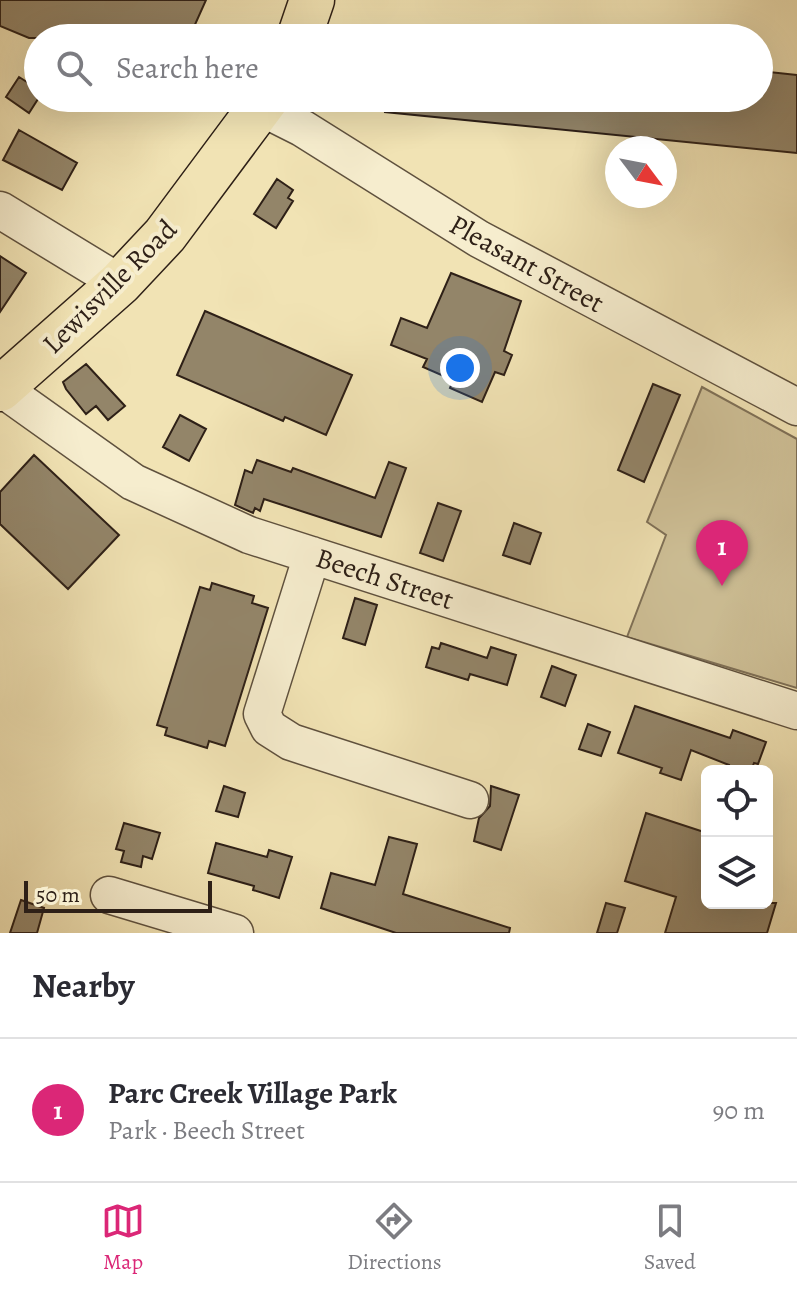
<!DOCTYPE html>
<meta charset="utf-8">
<style>
:root{--surface:#fff;--page:#f7f7f7;--text:#2b2b33;--muted:#7c7c81;--line:#e1e1e2;--accent:#db2777}
body{margin:0;font-family:Alegreya,serif;background:var(--page);color:var(--text)}
.controls{position:absolute;right:24px;bottom:24px;display:grid;overflow:hidden;border-radius:12px;box-shadow:0 8px 32px #0002}
.controls button{width:72px;height:72px;display:grid;place-items:center;padding:0;border:0;border-bottom:2px solid var(--line);background:var(--surface);color:var(--text);font:40px sans-serif}
.compass{position:absolute;left:605px;top:136px;width:72px;height:72px;border-radius:50%;background:var(--surface);box-shadow:0 8px 32px #0002;rotate:122deg}
.scale{position:absolute;left:24px;bottom:20px;width:188px;box-sizing:border-box;padding-left:8px;border:4px solid #2e2017;border-top:0;font-size:22px;line-height:28px;white-space:nowrap;color:#2e2017;-webkit-text-stroke:6px #f6edce;paint-order:stroke}
.you{position:absolute;left:460px;top:368px;width:28px;height:28px;margin:-20px;border:6px solid #fff;border-radius:50%;background:#1a73e8;box-shadow:0 0 0 12px #1a73e833}
.badge{display:grid;place-items:center;width:52px;height:52px;border-radius:50%;background:var(--accent);color:#fff;font-size:26px;font-weight:700}
.pin{position:absolute;translate:-50% -66px;filter:drop-shadow(0 2px 4px #0008)}
.pin::after{content:'';position:absolute;top:42px;width:28px;height:24px;background:inherit;clip-path:polygon(0 0,100% 0,50% 100%)}
.list{margin:0;padding:0;list-style:none}
h2{display:flex;justify-content:space-between;align-items:center;height:104px;margin:0;padding:0 32px;font-size:34px}
h2 small{font-size:26px;font-weight:400;color:var(--muted)}
.list li{display:grid;grid-template-columns:52px 1fr auto;gap:24px;align-items:center;box-sizing:border-box;height:144px;padding:0 32px;border-top:2px solid var(--line)}
.list b{display:block;font-size:30px;white-space:nowrap}
.list p{margin:0;font-size:26px;white-space:nowrap;color:var(--muted)}
.list em{font-size:26px;font-style:normal;color:var(--muted)}
.icon{flex:none;width:44px;height:44px;fill:none;stroke:currentColor;stroke-width:2;stroke-linecap:round;stroke-linejoin:round}
.map{position:relative;flex:none;width:797px;height:933px;overflow:hidden}
.search{position:absolute;background:var(--surface);box-shadow:0 8px 32px #0002;left:24px;right:24px;top:24px;height:88px;display:flex;align-items:center;gap:20px;box-sizing:border-box;padding:0 28px;border-radius:44px;color:var(--muted);font-size:30px}
.sheet{height:248px;background:var(--surface)}
nav{display:flex;justify-content:space-around;align-items:center;box-sizing:border-box;height:112px;border-top:2px solid var(--line);background:var(--surface);font-size:22px;color:var(--muted)}
nav a{display:grid;justify-items:center;gap:4px}
nav .on{color:var(--accent)}
.map>svg:first-child{display:block}
</style>
<div class="map">
<svg width="797" height="933" viewBox="0 0 797 933">
<rect width="100%" height="100%" fill="#f1e3b4"/>
<filter id="stains"><feTurbulence type="fractalNoise" baseFrequency=".0025" numOctaves="4"/><feColorMatrix values="0 0 0 0 .2 0 0 0 0 .09 0 0 0 0 .02 0 0 0 .5 -.17"/></filter>
<radialGradient id="worn" r=".72"><stop offset=".6" stop-color="#630" stop-opacity="0"/><stop offset="1" stop-color="#630" stop-opacity=".3"/></radialGradient>
<path fill="#d0c299" stroke="#7f7158" stroke-width="2" d="M702 387 797 439V688L627 637 666 535 647 522Z"/>
<path fill="#938569" stroke="#2e2017" stroke-width="2" d="M0 0H206L189 38H29L0 26Z
M759 71 797 75V153L385 112 386 98H759Z
M19 77 38 89V99L29 113 6 97Z
M19 130 77 163 62 190 3 160Z
M277 179 293 190 288 198 293 201 276 228 254 214Z
M0 256 26 273 0 312Z
M451 273 521 301 504 351 512 355 504 375 495 372 482 402 450 388 453 380 423 367 427 359 391 345 401 318 427 328Z
M205 311 352 375 326 435 285 417 283 421 177 375Z
M86 364 125 406 108 420 96 406 86 414 66 389 63 382Z
M653 384 680 395 644 482 618 470Z
M180 415 206 429 189 461 163 447Z
M34 455 119 535 68 589 0 524V492Z
M257 460 291 472 293 468 375 498 389 462 406 468 381 537 264 499 260 511 255 508 253 513 235 505 245 470 252 473Z
M438 503 461 511 443 561 420 553Z
M514 523 541 533 530 564 503 555Z
M212 583 254 596 252 603 268 608 225 746 209 741 207 748 165 735 167 728 157 725 200 587 210 590Z
M355 598 377 605 365 645 343 638Z
M441 643 487 658 491 647 516 655 507 685 470 674 468 680 426 667 432 647 439 649Z
M552 666 576 675 565 706 541 697Z
M635 706 730 738 733 730 766 742 758 764 754 763 751 771H728L729 765 691 750 681 780 660 773 662 768 618 753Z
M588 724 610 732 601 756 579 749Z
M224 786 245 793 238 817 216 811Z
M491 786 519 795 501 850 474 841 479 818 490 806Z
M646 813 707 833V903H776L767 933H665L676 897 625 881Z
M124 823 160 833 152 859 143 856 141 867 121 862 124 851 116 849Z
M389 837 417 844 403 894 510 928 509 933H396L321 908 331 873 375 885Z
M216 843 267 857 269 850 292 857 279 898 253 890 254 886 208 873Z
M21 900 44 908 37 933H10Z
M606 903 625 908 617 933H597Z"/>
<g fill="none" stroke-linecap="round" stroke-linejoin="round">
<defs>
<path id="minor" d="M262 108 302 128 479 239 797 407
M0 210 120 283
M1 388 133 482 249 535 797 711
M312 555 262 714 269 728 291 742 470 800
M109 895 235 933"/>
<path id="major" d="M299 38 312 0
M0 389 120 283 165 235 267 98"/>
</defs>
<use href="#minor" stroke="#5f513e" stroke-width="39"/>
<use href="#major" stroke="#2e2017" stroke-width="47"/>
<use href="#minor" stroke="#f6edce" stroke-width="36"/>
<use href="#major" stroke="#f1e3b4" stroke-width="44"/>
</g>
<g text-anchor="middle" stroke-width="8" stroke-linejoin="round" paint-order="stroke">
<g font-size="28" fill="#2e2017" stroke="#f6edce">
<text transform="translate(527 263) rotate(29)" y="10">Pleasant Street</text>
<text transform="translate(109 286) rotate(-45)" y="10">Lewisville Road</text>
<text transform="translate(385 578) rotate(18)" y="10">Beech Street</text>
</g>
</g>
<rect width="100%" height="100%" filter="url(#stains)"/>
<rect width="100%" height="100%" fill="url(#worn)"/>
</svg>
<div class="controls">
<button><svg class="icon" aria-label="locate" viewBox="0 0 24 24"><circle cx="12" cy="12" r="6"/><path d="M12 2v4M12 18v4M2 12h4M18 12h4"/></svg></button>
<button><svg class="icon" aria-label="layers" viewBox="0 0 24 24"><path d="M12 4l9 5-9 5-9-5zM3 14l9 5 9-5"/></svg></button>
</div>
<svg class="compass" viewBox="-18 -18 36 36"><path d="M0-13l5 13h-10z" fill="#e53935"/><path d="M0 13l5-13h-10z" fill="#7c7c81"/></svg>
<div class="scale">50 m</div>
<div class="you"></div>
<div class="pin badge" style="left:722px;top:586px">1</div>
<div class="search"><svg class="icon" aria-label="search" viewBox="0 0 24 24"><circle cx="10" cy="10" r="6"/><path d="M15 15l6 6"/></svg>Search here</div>
</div>
<section class="sheet">
<h2>Nearby<small></small></h2>
<ul class="list">
<li><span class="badge">1</span><div><b>Parc Creek Village Park</b><p>Park · Beech Street</p></div><em>90 m</em></li>
</ul>
</section>
<nav>
<a class="on"><svg class="icon" aria-label="map" viewBox="0 0 24 24"><path d="M3 6l6-2 6 2 6-2v14l-6 2-6-2-6 2zM9 4v14M15 6v14"/></svg>Map</a>
<a><svg class="icon" aria-label="directions" viewBox="0 0 24 24"><path d="M12 3l9 9-9 9-9-9zM9 14v-3h6M13 9l2 2-2 2"/></svg>Directions</a>
<a><svg class="icon" aria-label="saved" viewBox="0 0 24 24"><path d="M7 4h10v16l-5-4-5 4z"/></svg>Saved</a>
</nav>
